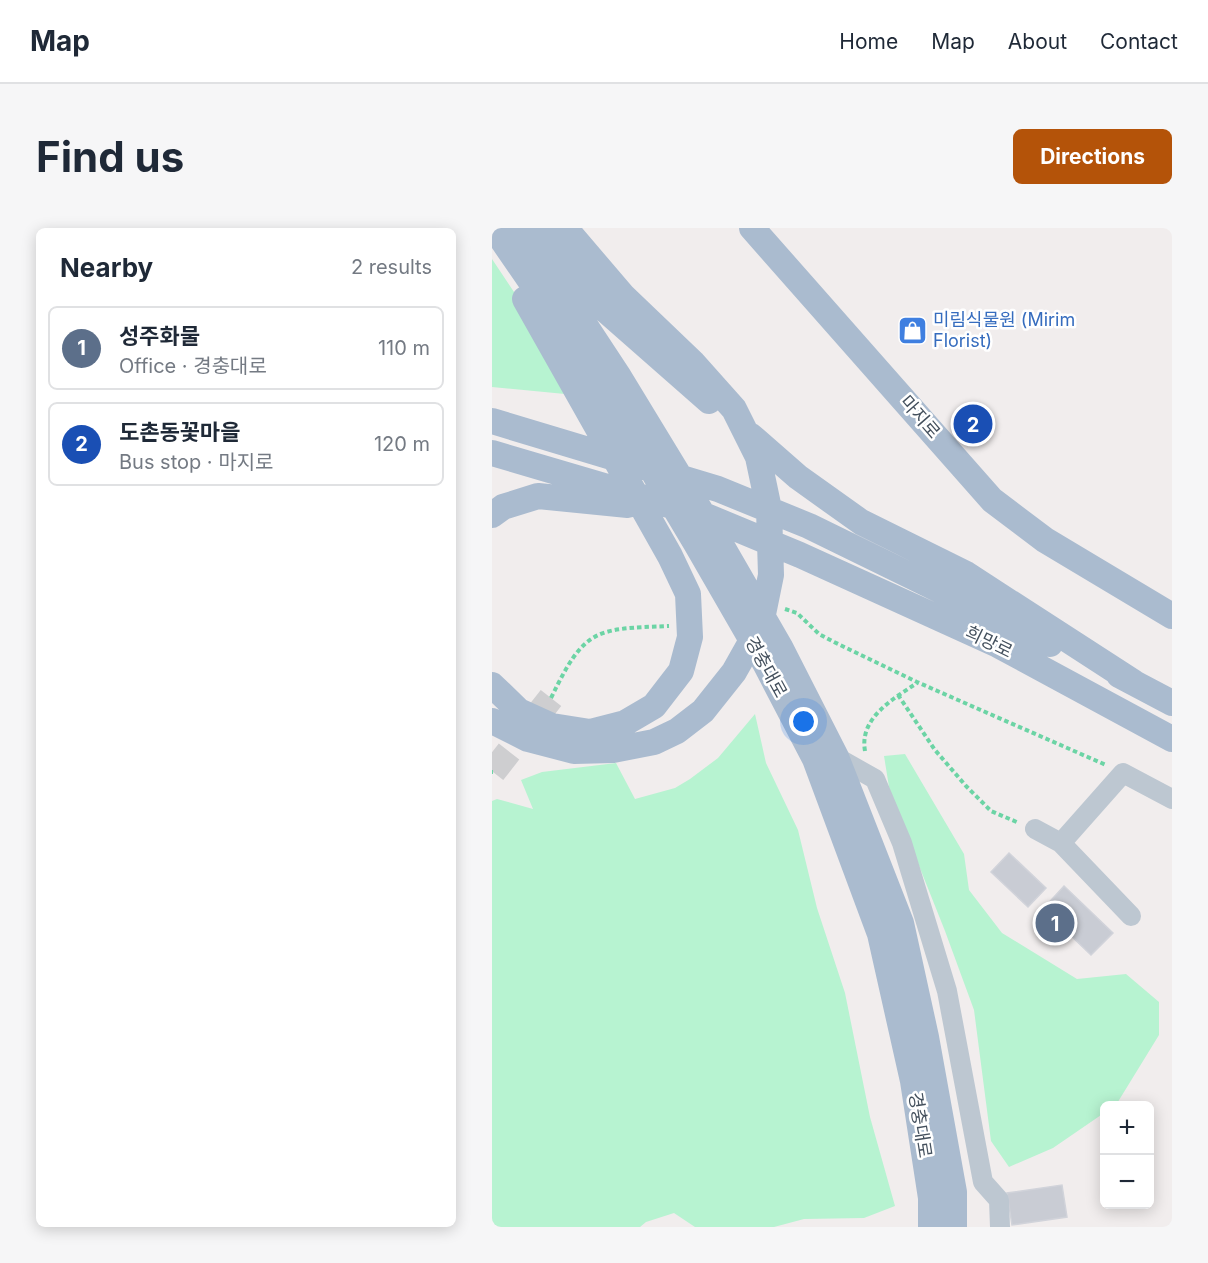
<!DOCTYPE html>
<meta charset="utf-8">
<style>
:root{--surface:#fff;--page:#f6f6f7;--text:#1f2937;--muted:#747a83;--line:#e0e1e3;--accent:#b45309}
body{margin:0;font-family:Inter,"Noto Sans KR",sans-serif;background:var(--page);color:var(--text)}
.controls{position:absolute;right:18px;bottom:18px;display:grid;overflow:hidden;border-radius:9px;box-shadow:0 3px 15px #0003}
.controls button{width:54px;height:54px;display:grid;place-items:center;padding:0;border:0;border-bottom:2px solid var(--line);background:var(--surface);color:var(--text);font:30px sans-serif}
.you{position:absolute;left:312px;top:494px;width:21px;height:21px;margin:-15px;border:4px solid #fff;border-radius:50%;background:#1a73e8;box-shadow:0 0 0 9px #1a73e833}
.badge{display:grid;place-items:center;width:39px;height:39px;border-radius:50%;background:var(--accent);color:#fff;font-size:20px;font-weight:700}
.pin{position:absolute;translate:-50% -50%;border:3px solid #fff;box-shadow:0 2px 6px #0006}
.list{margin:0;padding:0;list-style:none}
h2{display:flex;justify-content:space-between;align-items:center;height:78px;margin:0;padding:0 24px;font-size:26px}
h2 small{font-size:20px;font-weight:400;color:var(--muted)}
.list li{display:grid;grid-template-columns:39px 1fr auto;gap:18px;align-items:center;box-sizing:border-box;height:84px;margin:0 12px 12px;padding:0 12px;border:2px solid var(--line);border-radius:9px}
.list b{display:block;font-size:22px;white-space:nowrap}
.list p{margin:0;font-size:20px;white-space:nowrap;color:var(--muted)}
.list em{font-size:20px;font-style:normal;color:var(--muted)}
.map{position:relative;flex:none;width:680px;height:999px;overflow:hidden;border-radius:9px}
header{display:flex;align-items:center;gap:36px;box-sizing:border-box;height:84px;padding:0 30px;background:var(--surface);border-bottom:2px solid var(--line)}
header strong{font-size:28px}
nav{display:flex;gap:33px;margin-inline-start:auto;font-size:21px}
.intro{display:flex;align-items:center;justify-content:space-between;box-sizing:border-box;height:144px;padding:0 36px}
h1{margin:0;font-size:42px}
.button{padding:15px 27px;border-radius:9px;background:var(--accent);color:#fff;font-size:21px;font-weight:700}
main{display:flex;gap:36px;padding:0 36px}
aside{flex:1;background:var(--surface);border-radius:9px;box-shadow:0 3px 15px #0003}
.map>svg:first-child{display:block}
</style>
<header>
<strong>Map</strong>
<nav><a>Home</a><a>Map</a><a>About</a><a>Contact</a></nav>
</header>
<div class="intro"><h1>Find us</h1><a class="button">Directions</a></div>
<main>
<aside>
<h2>Nearby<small>2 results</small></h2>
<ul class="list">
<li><span class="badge" style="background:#5c6f8a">1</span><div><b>성주화물</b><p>Office · 경충대로</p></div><em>110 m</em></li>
<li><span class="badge" style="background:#1a4fb4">2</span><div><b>도촌동꽃마을</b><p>Bus stop · 마지로</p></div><em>120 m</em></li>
</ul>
</aside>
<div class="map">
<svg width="680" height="999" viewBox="0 0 680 999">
<rect width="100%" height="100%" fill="#f1eded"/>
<path fill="#b7f3d1" d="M0 31 24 67 73 166 0 159Z
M263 486 274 535 306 602 325 680 353 765 378 889 403 978 372 990 312 991 282 999H203L182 985 154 994 148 999H0V573L5 571 41 581 29 552 50 544 124 535 143 571 183 560 198 551 226 530Z
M413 526 472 626 477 662 510 705 585 751 634 746 667 774V807L624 877 612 878V885L561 920 517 939 499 913 482 782 453 703 398 565 392 528Z"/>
<path fill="#c9ccd4" stroke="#d1d3da" stroke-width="1.5" d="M517 625 554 660 536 679 499 644Z
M572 658 621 705 599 727 551 681Z
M570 957 575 989 520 997 515 965Z"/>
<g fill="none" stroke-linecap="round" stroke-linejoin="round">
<path stroke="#ceced0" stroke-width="26" stroke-dasharray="26 13" stroke-linecap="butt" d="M1 544 59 470"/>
<path stroke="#6cd4a5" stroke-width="4" stroke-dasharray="4.5 3" stroke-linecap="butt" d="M293 381 305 385 327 406 342 414 425 454 614 537
M406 467 443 522 474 558 499 583 527 595
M59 470C93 400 102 401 177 398
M373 523C367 490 401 471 425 455
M0 544H1"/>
<path stroke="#bdc7d1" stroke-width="20" d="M344 529 383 551 410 615 455 763 491 954 507 972 508 999
M543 601 569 615 631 545 680 571
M569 615 639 688"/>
<path stroke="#aabbcf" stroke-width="26" d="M2 0 107 153 205 317 273 435 323 531 388 706 421 853 439 970V999
M29 0 127 149 228 315 288 419 344 529 409 695 434 809 462 964V999
M51 0 110 79 217 173
M260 0 500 272 553 312 680 388
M0 193 226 261 317 298 558 416
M259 208 306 249 369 294 474 346 641 454
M0 225 214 288 308 327 506 417 680 511
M0 287 11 279 46 268 136 277
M627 447 680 475
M0 457 27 483 60 498 98 504 133 495 162 478 189 443 198 409 196 366 178 328 33 71
M0 493 36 511 82 523 121 522 162 514 185 503 211 483 242 444 269 396 279 347 277 281 266 229 242 181 201 135 131 68 73 0"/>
</g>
<defs>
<symbol id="shop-square" viewBox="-11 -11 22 22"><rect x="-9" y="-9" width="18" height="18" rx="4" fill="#3f7fe0" stroke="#fff"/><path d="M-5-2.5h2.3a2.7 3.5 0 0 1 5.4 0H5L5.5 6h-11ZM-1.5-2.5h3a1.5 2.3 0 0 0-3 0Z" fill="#fff"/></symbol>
</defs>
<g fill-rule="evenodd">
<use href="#shop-square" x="404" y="86" width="33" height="33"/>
</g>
<g text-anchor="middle" stroke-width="5" stroke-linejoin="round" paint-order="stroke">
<g font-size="18" fill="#366cbe" stroke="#fff" text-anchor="start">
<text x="441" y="98">미림식물원 (Mirim<tspan x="441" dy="21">Florist)</tspan></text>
</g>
<g font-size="18" fill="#44505d" stroke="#fff">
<text transform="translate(428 189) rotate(49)" y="6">마지로</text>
<text transform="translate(497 414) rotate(26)" y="6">희망로</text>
<text transform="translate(274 439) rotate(61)" y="6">경충대로</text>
<text transform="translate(428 897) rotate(81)" y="6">경충대로</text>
</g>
</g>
</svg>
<div class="controls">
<button>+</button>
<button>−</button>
</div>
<div class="you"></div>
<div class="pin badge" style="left:563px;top:695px;background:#5c6f8a">1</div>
<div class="pin badge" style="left:481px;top:196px;background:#1a4fb4">2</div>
</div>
</main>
